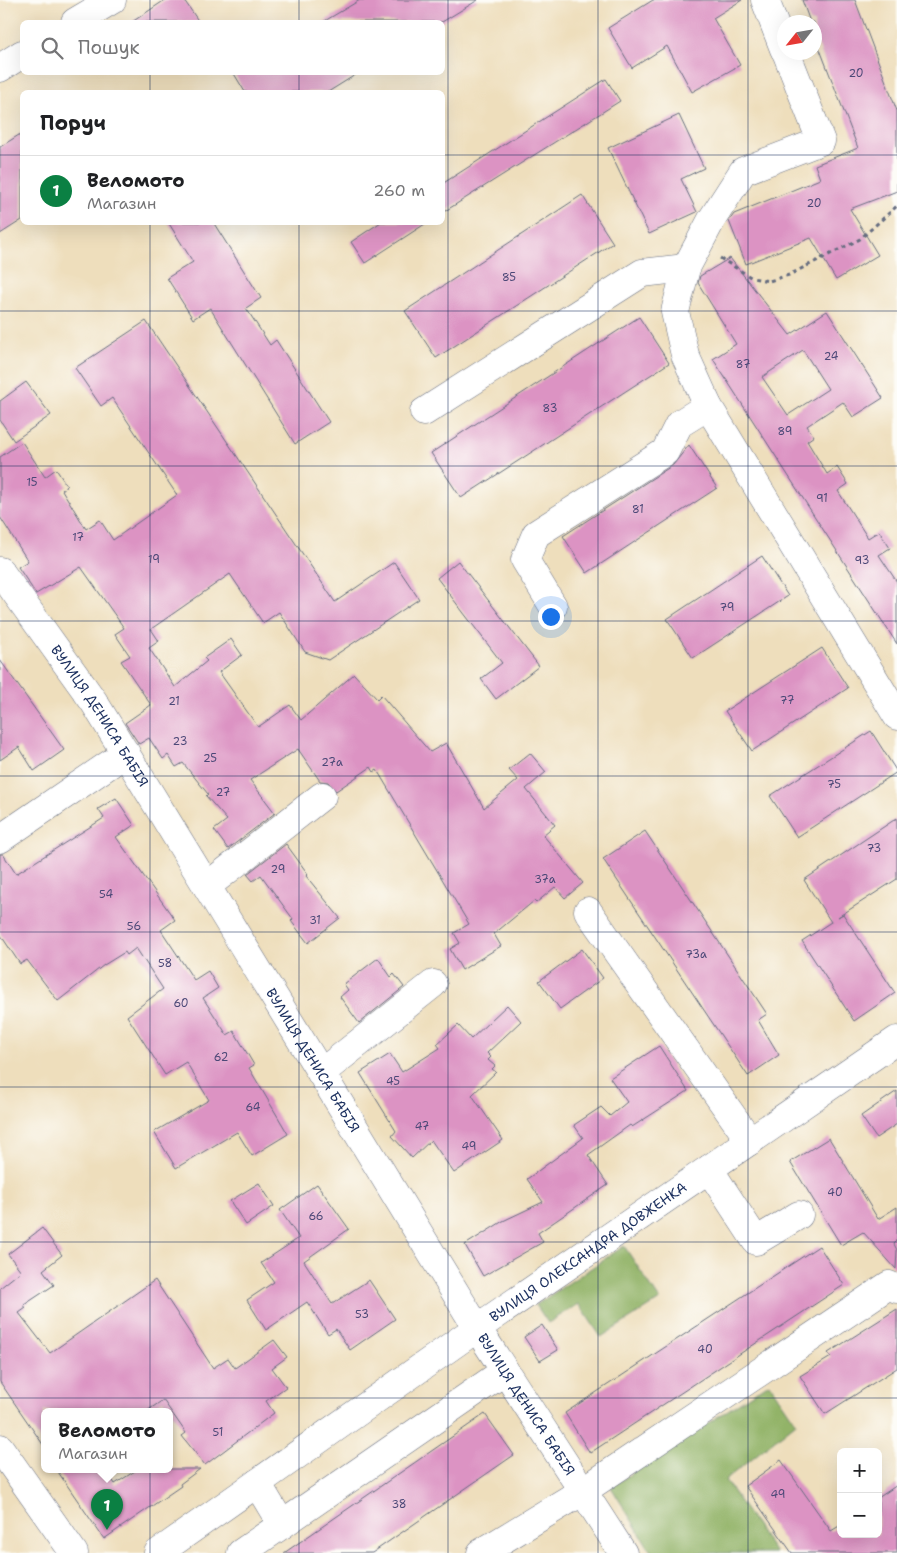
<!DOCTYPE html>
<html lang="uk">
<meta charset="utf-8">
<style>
:root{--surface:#fff;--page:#f2f2f2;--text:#202124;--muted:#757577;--line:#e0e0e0;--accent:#0b8043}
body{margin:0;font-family:"Shantell Sans",sans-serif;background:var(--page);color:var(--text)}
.controls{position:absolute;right:15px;bottom:15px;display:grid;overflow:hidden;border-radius:8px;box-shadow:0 5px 20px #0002}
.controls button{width:45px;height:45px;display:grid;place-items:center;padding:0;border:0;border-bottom:1px solid var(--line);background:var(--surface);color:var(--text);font:25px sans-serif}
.compass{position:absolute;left:777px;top:15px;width:45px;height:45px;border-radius:50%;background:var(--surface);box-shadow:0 5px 20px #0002;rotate:239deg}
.you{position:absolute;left:550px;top:616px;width:18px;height:18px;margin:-12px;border:4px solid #fff;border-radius:50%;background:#1a73e8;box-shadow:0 0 0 8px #1a73e833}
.badge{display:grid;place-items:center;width:32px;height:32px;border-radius:50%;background:var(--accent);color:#fff;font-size:16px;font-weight:700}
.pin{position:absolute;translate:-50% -41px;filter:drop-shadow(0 1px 2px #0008)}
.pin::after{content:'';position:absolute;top:26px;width:18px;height:15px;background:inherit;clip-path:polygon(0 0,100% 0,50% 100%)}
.popup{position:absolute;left:41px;top:1408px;width:132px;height:65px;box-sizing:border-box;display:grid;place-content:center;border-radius:8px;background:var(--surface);filter:drop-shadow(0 1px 4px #0005);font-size:16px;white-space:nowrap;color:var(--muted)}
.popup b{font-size:19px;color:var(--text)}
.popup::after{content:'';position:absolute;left:50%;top:100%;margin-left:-10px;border:10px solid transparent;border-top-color:var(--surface)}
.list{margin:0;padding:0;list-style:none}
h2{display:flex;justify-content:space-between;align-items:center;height:65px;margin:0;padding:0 20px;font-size:21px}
h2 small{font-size:16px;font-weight:400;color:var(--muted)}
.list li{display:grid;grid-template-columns:32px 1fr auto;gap:15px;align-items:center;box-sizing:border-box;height:70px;padding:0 20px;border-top:1px solid var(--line)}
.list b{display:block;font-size:19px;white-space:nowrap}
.list p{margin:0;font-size:16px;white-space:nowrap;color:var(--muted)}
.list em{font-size:16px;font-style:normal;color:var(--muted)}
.icon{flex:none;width:28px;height:28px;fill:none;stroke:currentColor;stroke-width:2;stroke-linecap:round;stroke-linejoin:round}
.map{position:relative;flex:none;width:897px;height:1553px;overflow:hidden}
.search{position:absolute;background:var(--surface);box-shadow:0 5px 20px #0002;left:20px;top:20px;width:425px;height:55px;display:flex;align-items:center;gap:12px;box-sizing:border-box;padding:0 18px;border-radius:8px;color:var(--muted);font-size:19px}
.panel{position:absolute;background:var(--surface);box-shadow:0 5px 20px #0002;left:20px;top:90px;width:425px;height:135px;border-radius:8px}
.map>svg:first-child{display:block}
</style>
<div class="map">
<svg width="897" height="1553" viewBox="0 0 897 1553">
<rect width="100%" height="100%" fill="#fdfcf7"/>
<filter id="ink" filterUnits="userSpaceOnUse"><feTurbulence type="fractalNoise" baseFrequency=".02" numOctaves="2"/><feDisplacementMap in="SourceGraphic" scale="10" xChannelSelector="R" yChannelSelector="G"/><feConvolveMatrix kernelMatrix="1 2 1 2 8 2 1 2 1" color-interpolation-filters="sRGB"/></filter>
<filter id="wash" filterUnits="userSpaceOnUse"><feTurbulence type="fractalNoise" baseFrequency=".0096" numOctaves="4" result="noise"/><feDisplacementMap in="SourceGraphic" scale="20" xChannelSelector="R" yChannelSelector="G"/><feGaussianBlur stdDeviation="1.12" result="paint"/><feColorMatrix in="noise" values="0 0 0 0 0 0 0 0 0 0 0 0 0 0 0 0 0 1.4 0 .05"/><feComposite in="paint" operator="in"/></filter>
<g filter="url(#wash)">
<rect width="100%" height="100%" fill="#eedebc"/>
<path fill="#92b367" stroke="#567162" d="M624 1246 660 1300 601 1337 579 1304 548 1323 536 1305Z
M769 1383 796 1423 725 1480 775 1553H652L611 1487Z"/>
<g id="blocks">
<path fill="#dc93c3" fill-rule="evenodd" d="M165 0H184L199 22H132Z
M360 0H478L442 22H323Z
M653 0H742L713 18 740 65 692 92 667 46 632 68 608 28Z
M802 0H855L897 111V191L850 209 878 255 836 280 811 238 746 264 729 221 734 214 820 179 815 165 858 148 814 34V22H810Z
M233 72H360L328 92H245Z
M606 79 620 101 442 213V184Z
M679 115 704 168 681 179 697 212 649 234 608 148Z
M22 133V220L0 234V147Z
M582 195 613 243 436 358 405 311Z
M168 222H213L261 298 246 308 270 345 276 340 329 422 295 444 210 308 193 319 167 278 193 262Z
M381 222H428L365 263 351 242Z
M730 258 790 335 827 311 883 398 853 417 843 402 807 426 814 436 807 441 827 474 837 467 848 484 838 491 864 532 868 538 879 531 890 548 879 555 897 582V644L713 359 736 344 698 283 700 276ZM803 350 828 389 788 415 762 377Z
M639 317 669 363 461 498 431 453Z
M146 321 335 602 394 562 419 599 328 660 305 652 279 612 263 623 230 574 151 629 159 641 149 648 175 687 207 661 204 658 231 639 242 655 219 672 258 727 290 705 301 720 354 674 377 699 381 695 430 752 446 743 484 808 518 780 509 770 530 753 546 772 526 789 555 825 543 835 583 883 565 898 555 887 536 903 534 901 494 934 501 946 462 970 450 949 460 943 454 933 469 924 377 770 374 772 371 767 336 791 328 782 320 781 298 749 250 780 275 813 228 849 214 830 227 820 206 796 208 794 183 763 176 767 168 755 163 759 149 738 139 744 125 723 151 705 121 661 130 656 115 634 124 628 81 567 36 594 18 567 28 561 0 517V457L22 442 45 477 56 469 67 486 62 490 86 529 100 520 113 540 177 495 112 398 101 406 75 368Z
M26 382 51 415 14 441 0 420V401Z
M689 445 717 488 587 573 563 536 673 465Z
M762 556 788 596 693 658 667 619Z
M458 561 539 666 496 699 481 679 502 663 437 578Z
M822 648 848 688 752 751 725 711Z
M0 660 64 750 34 771 19 747 0 760Z
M871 731 897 772 797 837 770 796Z
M116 798 134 825 116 837 175 920 161 930 194 980 208 971 218 988 203 998 227 1035 234 1031 254 1065 249 1068 288 1134 252 1156 237 1132 176 1168 154 1132 209 1100 186 1062 165 1075 127 1016 163 989 136 948 127 955 125 952 104 965 58 1001 27 960 20 964 0 934V854H3L16 874 104 818 98 809Z
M897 818V879L838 917 843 914 895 993 854 1021 802 941 831 922 804 880Z
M645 831 767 1014 758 1020 779 1055 748 1076 603 859Z
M286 844 308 874 306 876 340 918 308 943 291 921 293 919 261 875 253 881 247 874Z
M582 949 603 978 560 1009 539 981Z
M378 958 391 977 394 974 404 987 359 1023 340 997 348 990 344 984Z
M507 1005 521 1021 487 1053 491 1057 488 1060 495 1066 492 1069 496 1072 472 1095 503 1140 454 1173 431 1140 412 1158 392 1136 396 1131 360 1073 390 1054 402 1072 440 1048 437 1044 458 1025 471 1039Z
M659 1046 688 1091 632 1127 630 1125 588 1155 608 1185 538 1233 543 1242 483 1276 465 1245 503 1221 543 1202 527 1179 583 1138 574 1125 601 1107 610 1116 627 1102 610 1078Z
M897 1091V1124L876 1138 861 1116Z
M829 1138 878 1219 897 1207V1241L894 1244 897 1250 896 1269 863 1232 841 1245 790 1162Z
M259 1183 274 1206 246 1225 230 1201Z
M317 1184 349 1229 304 1261 332 1304 369 1280 395 1319 350 1350 336 1329 328 1334 307 1302 266 1330 247 1300 274 1282 261 1263 299 1238 280 1210Z
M42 1228 62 1255 43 1270 54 1285 24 1305 26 1308 19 1313 50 1353 155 1280 213 1368 228 1358 235 1368 274 1340 287 1357 272 1368 286 1387 266 1401 274 1413 205 1465 182 1436 186 1433 163 1400 147 1411H44V1446L0 1382V1288L21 1271 8 1254Z
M819 1246 844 1285 590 1453 565 1413Z
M897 1309V1368L825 1414 800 1376 831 1357 828 1353Z
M542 1325 558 1350 540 1361 524 1337Z
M485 1414 514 1455 372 1553H284Z
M781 1460 831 1531 841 1525V1534H878V1498L897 1485V1553H792L745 1486Z
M56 1469H105L115 1484 138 1469H200L180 1484 181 1486 104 1539Z"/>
</g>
</g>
<g filter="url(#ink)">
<use href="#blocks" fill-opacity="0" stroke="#656c7f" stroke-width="1"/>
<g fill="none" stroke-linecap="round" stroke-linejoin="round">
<defs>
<g id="minor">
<path d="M765 0 784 49"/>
<path d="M75 22 112 0"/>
<path d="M786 52 821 141 743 171 712 219 686 268 675 312 685 355 708 406 897 716"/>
<path d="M0 68 22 54"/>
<path d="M424 412 642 273 686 268"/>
<path id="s1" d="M0 571 94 702 477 1328 623 1553"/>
<path d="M553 606 525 560 536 534 665 452 679 424 708 406"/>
<path d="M0 839 126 753"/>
<path d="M207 886 322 796"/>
<path d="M588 911 750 1141"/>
<path d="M321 1073 433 984"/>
<path d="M709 1169 756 1241 799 1215"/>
<path d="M0 1448 74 1553"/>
<path d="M257 1483 282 1525"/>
<path id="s2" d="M158 1553 477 1328 897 1040"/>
<path d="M241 1553 505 1371"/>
<path d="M481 1553 583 1491 889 1285 897 1289"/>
</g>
</defs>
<use href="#minor" stroke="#656c7f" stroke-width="29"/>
<path stroke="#656c7f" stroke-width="3" stroke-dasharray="4 4" stroke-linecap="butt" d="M720 258 752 278 769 281 789 275 860 239 897 206"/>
<use href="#minor" stroke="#fff" stroke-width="28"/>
</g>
</g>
<path fill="none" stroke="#1b2f5e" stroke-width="1" stroke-opacity="0.55" d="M150 0V22M299 0V22M448 0V1553M598 0V1553M748 0V1553M150 72V92M299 72V92M0 155H22M442 155H897M150 222V1553M299 222V1553M0 311H897M0 466H897M0 621H897M0 776H897M0 932H897M0 1087H897M0 1242H897M0 1398H897"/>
<g text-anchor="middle" stroke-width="4" stroke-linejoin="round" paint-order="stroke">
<g font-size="11" fill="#4b4877">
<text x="856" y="77">20</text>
<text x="814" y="207">20</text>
<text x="509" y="281">85</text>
<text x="831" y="360">24</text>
<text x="743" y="368">87</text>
<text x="550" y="412">83</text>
<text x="785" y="435">89</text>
<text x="32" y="486">15</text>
<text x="822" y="502">91</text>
<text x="638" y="513">81</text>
<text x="78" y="541">17</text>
<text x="154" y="563">19</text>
<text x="862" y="564">93</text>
<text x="727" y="611">79</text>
<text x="787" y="704">77</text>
<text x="174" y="705">21</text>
<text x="180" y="745">23</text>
<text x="210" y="762">25</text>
<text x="332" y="766">27а</text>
<text x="834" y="788">75</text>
<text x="223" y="796">27</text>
<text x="874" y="852">73</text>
<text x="278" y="873">29</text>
<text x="545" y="883">37а</text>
<text x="106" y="898">54</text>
<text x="315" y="924">31</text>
<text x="134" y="930">56</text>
<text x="696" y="958">73а</text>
<text x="165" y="967">58</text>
<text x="181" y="1007">60</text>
<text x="221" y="1061">62</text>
<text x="393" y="1085">45</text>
<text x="253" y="1111">64</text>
<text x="422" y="1130">47</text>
<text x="469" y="1150">49</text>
<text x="835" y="1196">40</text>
<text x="316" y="1220">66</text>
<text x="362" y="1318">53</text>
<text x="705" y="1353">40</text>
<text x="218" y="1436">51</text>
<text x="778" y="1498">49</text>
<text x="399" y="1508">38</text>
</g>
<g font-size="14" fill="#1b2f5e" stroke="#fdfcf7">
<text dy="5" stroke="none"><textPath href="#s1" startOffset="176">ВУЛИЦЯ ДЕНИСА БАБІЯ</textPath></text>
<text dy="5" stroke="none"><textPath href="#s1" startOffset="581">ВУЛИЦЯ ДЕНИСА БАБІЯ</textPath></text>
<text dy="5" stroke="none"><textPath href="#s2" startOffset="525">ВУЛИЦЯ ОЛЕКСАНДРА ДОВЖЕНКА</textPath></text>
<text dy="5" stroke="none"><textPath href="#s1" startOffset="986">ВУЛИЦЯ ДЕНИСА БАБІЯ</textPath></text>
</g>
</g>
</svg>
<div class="controls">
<button>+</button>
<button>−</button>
</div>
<svg class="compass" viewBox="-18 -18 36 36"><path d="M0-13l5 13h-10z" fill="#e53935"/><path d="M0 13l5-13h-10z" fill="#757577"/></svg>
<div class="you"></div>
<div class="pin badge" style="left:107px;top:1530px">1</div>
<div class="popup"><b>Веломото</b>Магазин</div>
<div class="search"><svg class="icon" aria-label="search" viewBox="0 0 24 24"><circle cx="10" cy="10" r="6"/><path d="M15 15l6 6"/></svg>Пошук</div>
<section class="panel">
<h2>Поруч<small></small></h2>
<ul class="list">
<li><span class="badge">1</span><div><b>Веломото</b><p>Магазин</p></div><em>260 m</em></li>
</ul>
</section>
</div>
